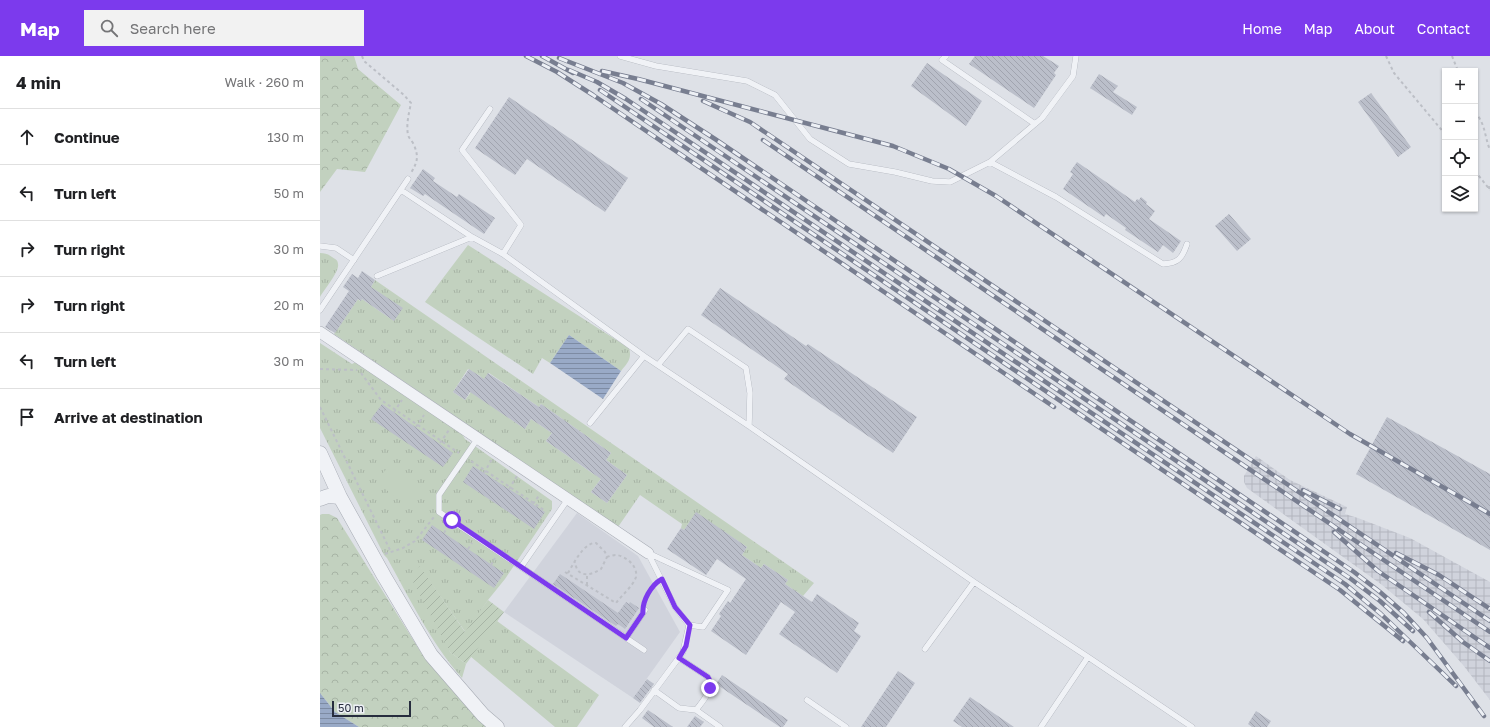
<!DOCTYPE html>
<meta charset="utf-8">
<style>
:root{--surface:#fff;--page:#f2f2f2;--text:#202124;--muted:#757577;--line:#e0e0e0;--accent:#7c3aed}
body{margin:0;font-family:"Golos Text",sans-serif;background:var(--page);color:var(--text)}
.controls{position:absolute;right:12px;top:12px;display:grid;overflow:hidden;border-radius:0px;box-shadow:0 1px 3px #0004}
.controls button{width:36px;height:36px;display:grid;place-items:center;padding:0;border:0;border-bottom:1px solid var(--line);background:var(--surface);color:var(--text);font:20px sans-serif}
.scale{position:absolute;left:12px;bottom:10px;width:79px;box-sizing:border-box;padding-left:4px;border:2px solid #272d3e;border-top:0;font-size:11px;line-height:14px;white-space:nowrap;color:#272d3e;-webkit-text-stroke:3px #edf0f5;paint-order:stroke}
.stop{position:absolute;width:12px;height:12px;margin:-9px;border:3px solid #7c3aed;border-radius:50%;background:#fff}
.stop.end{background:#7c3aed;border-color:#fff;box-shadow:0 1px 4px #0008}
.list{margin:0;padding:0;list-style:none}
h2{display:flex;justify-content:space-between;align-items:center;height:52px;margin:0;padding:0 16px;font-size:17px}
h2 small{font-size:13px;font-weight:400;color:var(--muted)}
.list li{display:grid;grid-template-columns:26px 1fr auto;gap:12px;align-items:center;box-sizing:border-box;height:56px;padding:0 16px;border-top:1px solid var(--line)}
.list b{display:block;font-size:15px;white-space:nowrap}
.list em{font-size:13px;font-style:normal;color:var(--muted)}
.icon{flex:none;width:22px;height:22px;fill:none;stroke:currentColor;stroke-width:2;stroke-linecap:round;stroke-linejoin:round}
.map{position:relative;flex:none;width:1170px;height:671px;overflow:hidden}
header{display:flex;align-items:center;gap:24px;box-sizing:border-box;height:56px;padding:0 20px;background:var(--accent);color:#fff}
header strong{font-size:19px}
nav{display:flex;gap:22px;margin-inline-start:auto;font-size:14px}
.search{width:280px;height:36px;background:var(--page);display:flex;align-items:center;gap:10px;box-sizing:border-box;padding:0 14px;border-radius:0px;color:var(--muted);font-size:15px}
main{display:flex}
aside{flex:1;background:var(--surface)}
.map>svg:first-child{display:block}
</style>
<header>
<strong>Map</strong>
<div class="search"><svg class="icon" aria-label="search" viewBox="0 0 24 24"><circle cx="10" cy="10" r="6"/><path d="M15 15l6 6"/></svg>Search here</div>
<nav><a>Home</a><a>Map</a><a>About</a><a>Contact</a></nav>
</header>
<main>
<aside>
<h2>4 min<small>Walk · 260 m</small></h2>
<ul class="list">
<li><svg class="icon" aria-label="ahead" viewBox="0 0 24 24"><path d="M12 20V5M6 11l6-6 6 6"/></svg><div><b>Continue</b></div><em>130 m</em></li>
<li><svg class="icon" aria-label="left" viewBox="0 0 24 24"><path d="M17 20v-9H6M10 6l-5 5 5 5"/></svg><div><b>Turn left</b></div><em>50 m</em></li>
<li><svg class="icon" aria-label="right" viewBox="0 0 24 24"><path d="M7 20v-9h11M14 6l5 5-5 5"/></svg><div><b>Turn right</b></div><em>30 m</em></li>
<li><svg class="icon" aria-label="right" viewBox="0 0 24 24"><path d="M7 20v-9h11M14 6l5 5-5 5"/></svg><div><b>Turn right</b></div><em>20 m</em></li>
<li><svg class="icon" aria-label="left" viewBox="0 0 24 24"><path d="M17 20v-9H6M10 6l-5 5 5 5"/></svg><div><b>Turn left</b></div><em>30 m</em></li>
<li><svg class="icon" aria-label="arrive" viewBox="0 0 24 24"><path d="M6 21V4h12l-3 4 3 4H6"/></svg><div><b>Arrive at destination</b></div></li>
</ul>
</aside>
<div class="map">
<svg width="1170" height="671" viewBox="0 0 1170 671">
<defs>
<pattern id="industrial-grid" width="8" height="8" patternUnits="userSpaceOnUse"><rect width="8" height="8" fill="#d0d3dc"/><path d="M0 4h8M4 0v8" fill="none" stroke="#b3b5be"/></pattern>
<pattern id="grass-tufts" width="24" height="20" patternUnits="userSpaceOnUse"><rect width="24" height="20" fill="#c2d1bf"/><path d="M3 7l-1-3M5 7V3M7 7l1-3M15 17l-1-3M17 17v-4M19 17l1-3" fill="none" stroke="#a7b4a5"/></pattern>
<pattern id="forest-crowns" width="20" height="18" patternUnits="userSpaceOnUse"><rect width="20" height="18" fill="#c2d1bf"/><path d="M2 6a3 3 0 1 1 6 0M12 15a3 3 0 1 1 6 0" fill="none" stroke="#a7b4a5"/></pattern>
<pattern id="garden-furrows" width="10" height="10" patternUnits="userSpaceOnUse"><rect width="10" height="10" fill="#c2d1bf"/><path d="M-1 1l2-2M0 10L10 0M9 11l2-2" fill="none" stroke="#a7b4a5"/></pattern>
<pattern id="water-rules" width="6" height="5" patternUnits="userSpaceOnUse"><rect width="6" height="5" fill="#99aac7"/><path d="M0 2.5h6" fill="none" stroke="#7d8ba3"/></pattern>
<pattern id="building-back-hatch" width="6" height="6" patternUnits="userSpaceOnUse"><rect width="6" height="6" fill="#bbbfca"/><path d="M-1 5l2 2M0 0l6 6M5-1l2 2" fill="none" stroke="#a1a4af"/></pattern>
</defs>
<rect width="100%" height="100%" fill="#dee1e7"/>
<path fill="#d0d3dc" d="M257 457 318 500 360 576 313 642 184 556Z"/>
<path fill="url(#industrial-grid)" d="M936 400 970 424 1027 451 1025 458 1038 462 1090 482 1170 526V644L1143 609 1103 563 1062 529 927 432 924 426V420Z"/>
<path fill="url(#grass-tufts)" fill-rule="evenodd" d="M148 189 309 292C312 303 308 306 301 315L249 279 230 307 222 302 213 318 105 246Z
M0 197C5 197 8 198 12 201 15 203 18 204 18 208 20 215 4 234 0 241Z
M55 224 494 527 483 540 465 528 468 524 444 508 441 512 422 499 427 491 376 457 364 474 361 472 362 468 320 439 298 471 14 278 38 243 40 245 42 243 74 265 51 231ZM148 313 160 320 163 325 169 317 219 351 221 348 291 397 286 404 307 419 287 447 271 436 283 420 275 419 226 385 232 377 211 363 205 373 151 336 145 344 133 336Z
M0 287 32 308 36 306 142 378 145 383 232 445V453L185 523 168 544 146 577 100 511 130 596 146 608 142 622C111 587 90 543 67 502L64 499 0 372Z
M177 565 279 639 257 671H235L150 600Z"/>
<path fill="url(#forest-crowns)" d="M0 0H34L38 13 81 49 45 116 17 113 0 136Z
M2 458H9L17 462 102 598 166 671H39L15 656 0 637V459Z"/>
<path fill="url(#garden-furrows)" d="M100 510 145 576 168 544 184 556 146 608 130 596 91 522Z"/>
<path fill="#c2d1bf" d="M71 407 101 430 86 449 56 426Z"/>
<path fill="url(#water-rules)" d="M249 279 301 315 283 343 230 307Z
M0 637 15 656 39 671H0Z"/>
<path fill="url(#building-back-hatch)" d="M655 0H723L739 10 734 17 736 19 714 52 649 8Z
M607 7 662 45 646 70 591 30Z
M779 18 798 30 793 36 817 51 812 59 770 32Z
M1051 37 1091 91 1078 101 1038 46Z
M189 41 308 122 285 156 207 103 195 119 155 92Z
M757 106 815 146 817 143 819 144 821 141 827 146 826 148 835 155 829 163 861 185 853 197 843 189 838 196 805 174 806 172 786 158 784 161 743 133 753 118 750 116Z
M103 113 115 122 113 125 137 141 139 138 175 162 164 178 105 138 103 140 90 132Z
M909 158 931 183 917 195 895 170Z
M42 215 55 224 51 231 83 252 74 265 42 243 41 245 38 243 15 277 5 271 29 235 23 231 32 218 38 222Z
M400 232 486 290 488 288 597 361 573 397 464 323 468 318 381 259Z
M149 313 164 323 168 317 219 351 221 348 291 397 286 404 307 419 287 447 271 436 281 423 226 385 232 377 211 363 205 373 150 336 145 344 133 336Z
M62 348 133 397 123 411 51 363Z
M1067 361 1170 418V494L1036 418Z
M153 410 225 456 214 473 143 426Z
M376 456 427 491 422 499 441 512 444 508 468 524 465 528 492 546 497 538 539 567 534 575 541 580 517 617 459 578 475 556 461 546 426 599 391 575 401 560 399 558 408 545 410 547 426 523 397 503 386 519 347 493 361 472 364 474Z
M112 469 184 517 174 532 102 484Z
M240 518 298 557 306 546 309 548 310 546 319 552 305 573 298 568 296 570 233 528Z
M578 615 595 627 566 671H541Z
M402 619 468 664 463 671H460L396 628Z
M327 623 334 628 320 647 313 642Z
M650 641 694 671H642L633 665Z
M328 654 353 671H334L322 662Z
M936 655 951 665 947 671H932L928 668Z
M375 660 384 666 380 671H367Z"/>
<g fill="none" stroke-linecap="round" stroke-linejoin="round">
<defs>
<path id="service" d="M300 0 336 10 427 25 455 39 490 83 529 108 575 116 612 125 630 126 670 106 722 62 753 20 756 0
M626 0 622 4 715 68
M670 106 736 141 843 208C858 207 862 203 867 188
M81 134 152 181
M0 190 16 192 34 204
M183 198 324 300 429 370 654 526 768 601 872 671
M57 220 152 181 183 198 201 169 142 94 170 53
M0 254 88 123
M338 309 368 273 426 312 430 337 429 370
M270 367 324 300
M158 382 119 439V456L201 511 248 443
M328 497 408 534 383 571 369 569 355 551Z
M201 511 324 594
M306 582 325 554
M605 593 654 526
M359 602 388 621C395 632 383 645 376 654
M334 634 359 652 376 654 400 671
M487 644 526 671
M305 671 320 654 363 596 369 569
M721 671 768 601"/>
<path id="minor" d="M0 276 328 497"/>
<path id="tertiary" d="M0 397 20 441 64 520 111 599 163 659 177 671
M0 443 8 440 20 441"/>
</defs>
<use href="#service" stroke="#a7abb4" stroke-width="6"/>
<use href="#minor" stroke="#a7abb4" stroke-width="12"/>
<use href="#tertiary" stroke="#a7abb4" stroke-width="15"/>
<path stroke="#bcbfc6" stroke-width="2" stroke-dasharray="3 3" stroke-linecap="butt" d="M42 0 44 5 84 39 91 47C89 57 86 68 88 79 89 82 91 84 93 87 99 100 98 105 91 117
M1066 0 1074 17 1125 78
M1132 0 1138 15
M1155 56C1166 69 1164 79 1170 94
M1155 115 1170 134
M1169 133 1170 129
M0 313 37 314
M41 317 61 344 139 397
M0 351 71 496
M74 356 82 344
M96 371 104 359
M120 387 129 374
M151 405 224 454
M164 417 172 403
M189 433 197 420
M213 448 220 438
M124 477 128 470
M148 493 152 487
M65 498 83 492 95 485 114 461
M171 509 175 502
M245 516 296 547C302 539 313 530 316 521 318 510 306 500 296 499 293 499 290 500 287 501
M248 517C254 507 264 486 276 487L285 496 287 501 281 513C270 520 257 522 255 506
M267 529V518
M324 547 335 527"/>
<use href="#service" stroke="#f0f2f6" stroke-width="5.5"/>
<use href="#minor" stroke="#f0f2f6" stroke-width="11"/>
<use href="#tertiary" stroke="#f0f2f6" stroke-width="14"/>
<defs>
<path id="rail" d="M206 0 237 16 273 39 734 351
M222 0 253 17
M239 2 303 27 341 48 395 83 1034 516 1060 536 1084 557 1107 582 1164 660
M249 14 277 26 306 43 1025 528 1061 558 1136 630
M282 15 318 23 573 90 629 113 676 140 1030 378 1170 458
M280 34 1020 534 1083 585
M321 43 1031 523 1060 545 1093 575
M383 45 430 66 1170 565
M443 84 1170 576
M983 434 1020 453
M1014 476 1058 515 1170 592
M1076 497 1119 519 1170 553
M1109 556 1143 586 1170 605"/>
</defs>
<use href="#rail" stroke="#787e90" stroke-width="4.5"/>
<use href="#rail" stroke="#edf0f5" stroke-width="3" stroke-dasharray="9" stroke-linecap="butt"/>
</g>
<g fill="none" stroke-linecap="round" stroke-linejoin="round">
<path stroke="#7c3aed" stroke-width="5" d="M132 464 306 582 323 557C322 545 331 529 342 523L355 551 370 569 366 590 359 602 388 621 390 625V632"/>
</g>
</svg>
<div class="controls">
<button>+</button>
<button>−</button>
<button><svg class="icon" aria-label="locate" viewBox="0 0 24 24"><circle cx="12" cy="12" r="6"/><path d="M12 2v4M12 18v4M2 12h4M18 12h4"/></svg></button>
<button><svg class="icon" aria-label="layers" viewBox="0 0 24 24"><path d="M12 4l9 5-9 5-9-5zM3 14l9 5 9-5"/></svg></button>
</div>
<div class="scale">50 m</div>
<div class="stop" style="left:132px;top:464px"></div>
<div class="stop end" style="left:390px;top:632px"></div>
</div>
</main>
